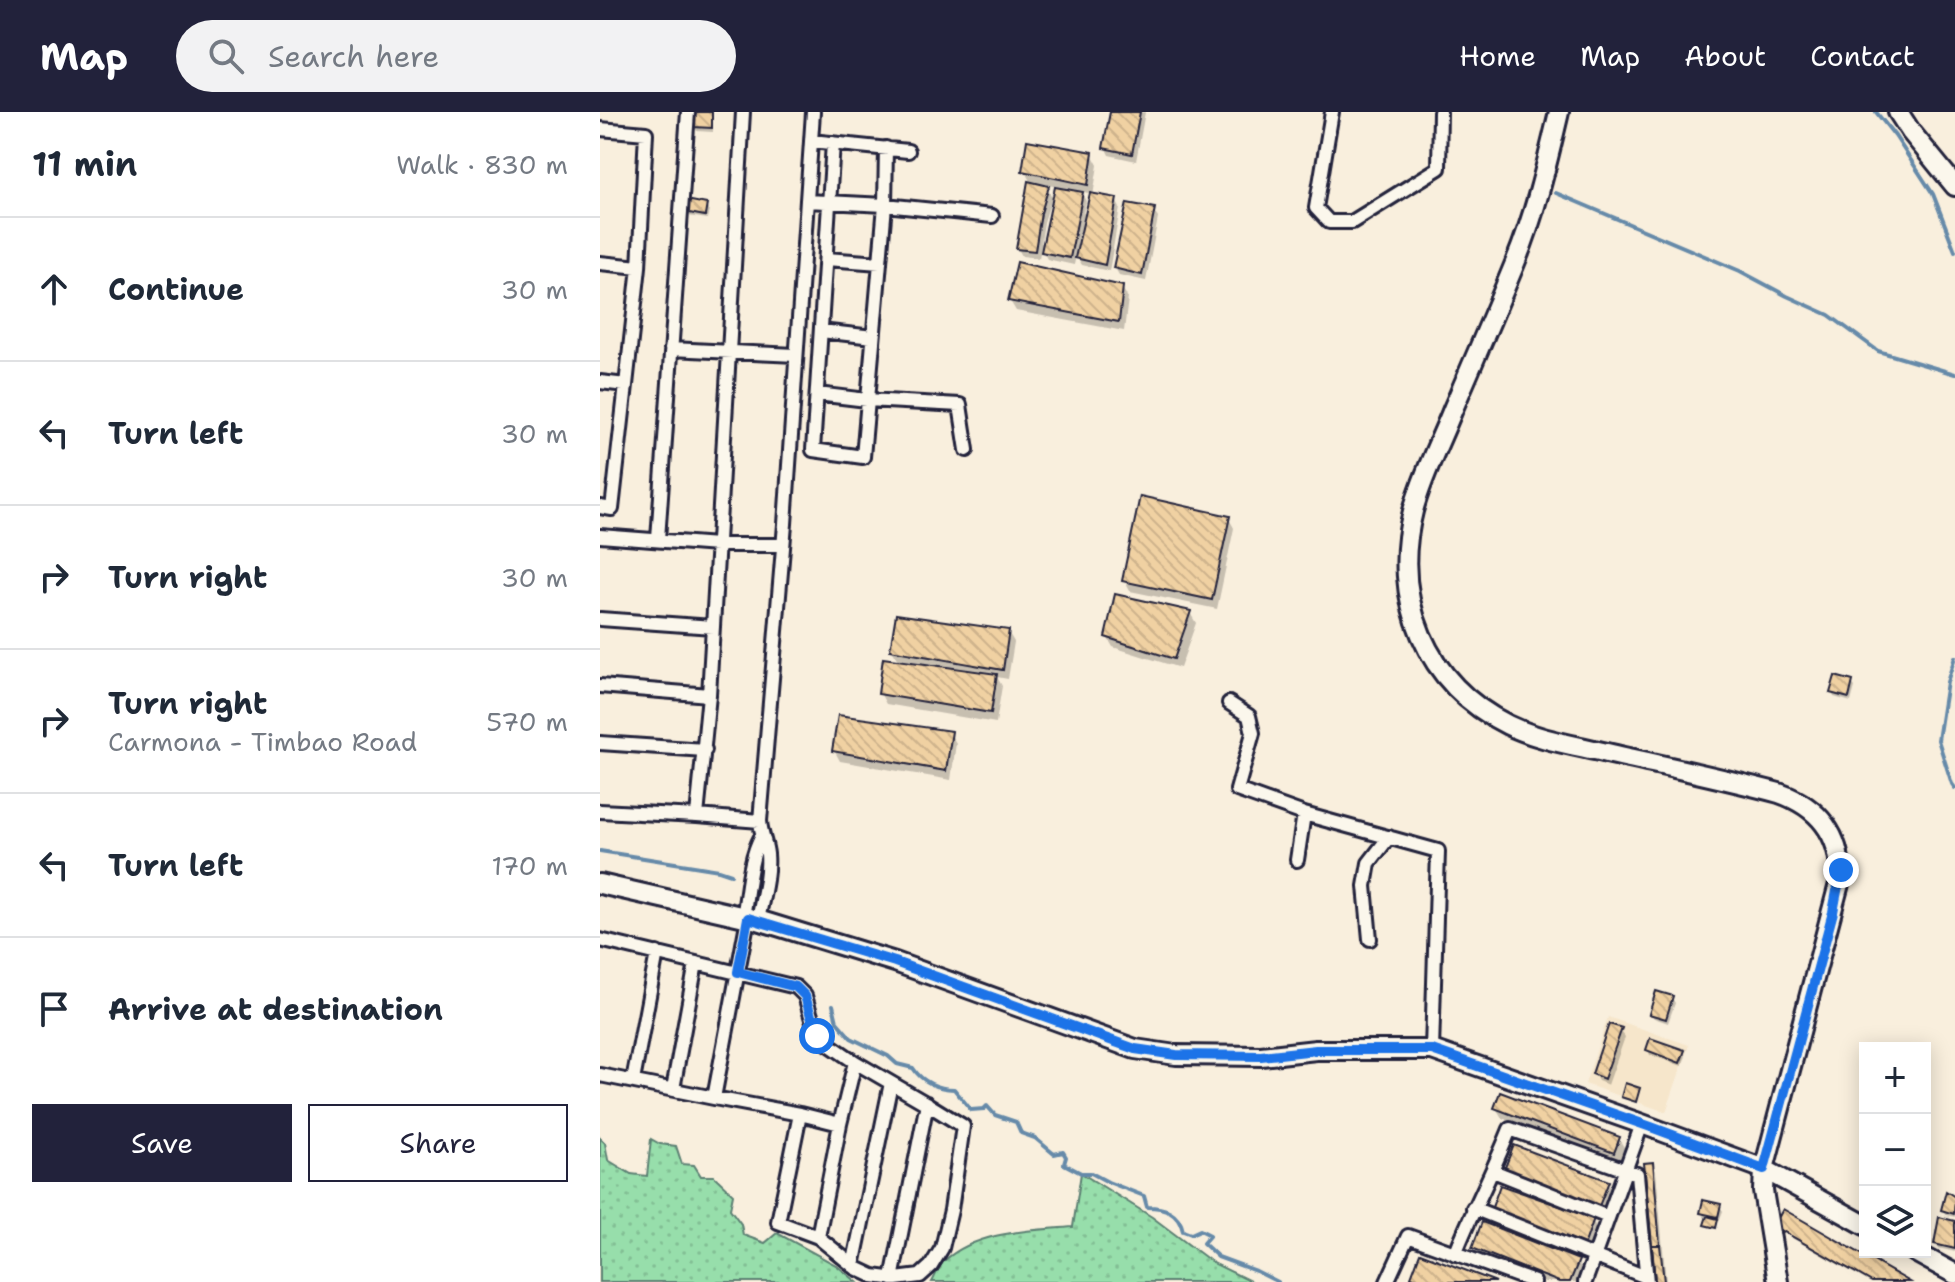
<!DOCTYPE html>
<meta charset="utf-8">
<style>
:root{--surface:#fff;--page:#f2f2f3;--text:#1f2937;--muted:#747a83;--line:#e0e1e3;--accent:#22223b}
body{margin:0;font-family:"Shantell Sans",sans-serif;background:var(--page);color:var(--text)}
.controls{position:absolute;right:24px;bottom:24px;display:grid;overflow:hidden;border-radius:0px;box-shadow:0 4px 20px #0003}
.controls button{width:72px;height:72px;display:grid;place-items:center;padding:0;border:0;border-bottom:2px solid var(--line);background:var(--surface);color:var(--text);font:40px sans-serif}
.stop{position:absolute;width:24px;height:24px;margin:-18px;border:6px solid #1a73e8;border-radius:50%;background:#fff}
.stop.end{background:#1a73e8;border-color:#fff;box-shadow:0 2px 8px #0008}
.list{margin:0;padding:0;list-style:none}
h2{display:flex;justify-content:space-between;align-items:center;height:104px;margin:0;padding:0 32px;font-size:34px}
h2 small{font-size:26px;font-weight:400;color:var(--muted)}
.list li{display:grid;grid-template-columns:52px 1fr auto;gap:24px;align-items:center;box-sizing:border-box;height:144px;padding:0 32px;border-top:2px solid var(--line)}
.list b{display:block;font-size:30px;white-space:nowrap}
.list p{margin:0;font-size:26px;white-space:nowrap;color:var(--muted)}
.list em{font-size:26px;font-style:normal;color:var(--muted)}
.actions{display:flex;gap:16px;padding:24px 32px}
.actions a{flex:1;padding:18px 0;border:2px solid var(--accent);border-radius:0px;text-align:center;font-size:28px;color:var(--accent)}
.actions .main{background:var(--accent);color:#fff}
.icon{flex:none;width:44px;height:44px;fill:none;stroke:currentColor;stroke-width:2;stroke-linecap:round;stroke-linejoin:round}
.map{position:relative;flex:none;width:1355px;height:1170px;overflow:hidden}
header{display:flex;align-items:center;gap:48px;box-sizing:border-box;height:112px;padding:0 40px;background:var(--accent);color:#fff}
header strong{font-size:38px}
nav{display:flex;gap:44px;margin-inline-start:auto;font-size:28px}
.search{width:560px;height:72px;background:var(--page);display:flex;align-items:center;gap:20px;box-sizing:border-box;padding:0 28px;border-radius:44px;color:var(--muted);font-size:30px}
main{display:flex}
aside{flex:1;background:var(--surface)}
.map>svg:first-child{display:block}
</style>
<header>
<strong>Map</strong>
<div class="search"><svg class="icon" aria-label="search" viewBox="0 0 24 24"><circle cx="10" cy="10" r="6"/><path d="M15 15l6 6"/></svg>Search here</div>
<nav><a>Home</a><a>Map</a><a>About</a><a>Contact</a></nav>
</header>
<main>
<aside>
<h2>11 min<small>Walk · 830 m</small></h2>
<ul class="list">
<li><svg class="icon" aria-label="ahead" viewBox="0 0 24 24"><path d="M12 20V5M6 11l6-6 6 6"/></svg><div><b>Continue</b></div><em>30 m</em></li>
<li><svg class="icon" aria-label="left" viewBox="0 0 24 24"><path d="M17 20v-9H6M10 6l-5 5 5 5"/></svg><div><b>Turn left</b></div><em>30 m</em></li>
<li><svg class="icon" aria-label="right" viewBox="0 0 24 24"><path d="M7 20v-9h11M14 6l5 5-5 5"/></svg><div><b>Turn right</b></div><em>30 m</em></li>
<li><svg class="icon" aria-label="right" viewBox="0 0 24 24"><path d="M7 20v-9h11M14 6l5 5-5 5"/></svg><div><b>Turn right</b><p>Carmona - Timbao Road</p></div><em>570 m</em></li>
<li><svg class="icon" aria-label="left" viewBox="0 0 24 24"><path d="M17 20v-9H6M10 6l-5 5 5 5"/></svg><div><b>Turn left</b></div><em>170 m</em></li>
<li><svg class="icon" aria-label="arrive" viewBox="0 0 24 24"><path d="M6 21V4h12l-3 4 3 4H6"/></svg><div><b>Arrive at destination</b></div></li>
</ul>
<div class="actions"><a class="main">Save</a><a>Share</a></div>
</aside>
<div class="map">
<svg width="1355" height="1170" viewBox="0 0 1355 1170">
<defs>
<pattern id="grass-dots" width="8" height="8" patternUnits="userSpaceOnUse" patternTransform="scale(2)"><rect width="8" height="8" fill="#97deab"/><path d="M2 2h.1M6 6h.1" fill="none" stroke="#82be94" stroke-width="1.8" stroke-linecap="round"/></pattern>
<pattern id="building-back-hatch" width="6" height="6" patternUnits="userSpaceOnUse" patternTransform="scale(2)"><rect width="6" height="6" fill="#f0d1a2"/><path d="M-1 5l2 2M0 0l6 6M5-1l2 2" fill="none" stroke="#ceb38c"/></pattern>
</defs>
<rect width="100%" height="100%" fill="#f9efdd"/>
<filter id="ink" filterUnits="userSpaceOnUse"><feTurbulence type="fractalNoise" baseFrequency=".0125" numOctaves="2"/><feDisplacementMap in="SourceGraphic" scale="16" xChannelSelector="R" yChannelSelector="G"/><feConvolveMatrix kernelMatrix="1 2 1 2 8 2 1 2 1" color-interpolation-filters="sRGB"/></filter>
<g filter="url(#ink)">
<path fill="#f6e6cb" d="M1008 905 1089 933 1066 1000 985 972Z"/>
<path fill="url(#grass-dots)" stroke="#5c8073" stroke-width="2" d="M0 1026 5 1031 8 1048 31 1062 47 1064 51 1027 60 1032 76 1034 82 1052 94 1053 101 1064H114L133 1082 130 1097 141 1112 143 1123 165 1131 177 1121 236 1153 257 1170H0Z
M481 1061 552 1105 613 1151 652 1170H332C336 1163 339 1153 345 1148 380 1118 430 1119 473 1115Z"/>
<path fill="#0003" fill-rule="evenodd" d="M95 0H113V20L97 19 95 15Z
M512 0H545L536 49 509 43 505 35Z
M492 42 498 53 493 84 516 88 520 96 509 159 482 153 476 143 474 153 447 147 441 136 439 146 422 144 418 137 430 69 424 58ZM445 72 457 75 445 131H441L444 110 452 85ZM480 79 492 82 487 102 483 101 486 89Z
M106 94 109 99 107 107 88 104 86 99Z
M553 98 558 106 546 169 519 163 515 156Z
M522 176 528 186 524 219 416 199 410 189Z
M628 405 634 416 617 497 530 479 524 468Z
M590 501 596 511 580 556 513 535 507 525Z
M408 520 414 530 408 567 397 565 402 574 396 611 286 592 280 581 299 550 292 538Z
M1252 571 1255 575 1251 590 1234 585 1232 581Z
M350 621 356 631 351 668 240 649 234 638Z
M1072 886 1075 891 1068 911 1054 906 1051 902Z
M1020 918 1025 925 1008 973 998 969 994 962Z
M1048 938 1083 939 1086 944 1082 954 1050 943Z
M896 996 1019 1027 1025 1037 1020 1050 902 1006Z
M1052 1052 1056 1059 1066 1170H1057Z
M913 1068 1007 1070 1013 1081 1005 1103Z
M1355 1087V1105L1346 1103 1343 1098Z
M1120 1094 1123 1099 1116 1117 1107 1114 1108 1106 1104 1105 1102 1100Z
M992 1108 998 1118 990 1143 898 1111Z
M1355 1111V1140L1338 1136 1336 1131Z
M1176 1114 1306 1170H1269L1178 1118Z
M874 1136 977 1150 983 1160 980 1170H941L880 1146Z"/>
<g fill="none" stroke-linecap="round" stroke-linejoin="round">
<path stroke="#668aa9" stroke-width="4" d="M1276 0 1295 24 1333 82 1355 139
M956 81 1140 159 1187 184 1229 203 1278 239 1355 262
M1355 545 1347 570 1338 628 1352 672 1355 676
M0 739 119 758 131 762
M233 893 237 910 251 926 288 944 297 952 313 956C322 970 338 977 354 977L371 998 384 997 387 994 395 1003 416 1010 421 1021 435 1026 454 1042 463 1040 466 1045 464 1052 481 1061H491L508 1070 544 1084 547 1095C564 1095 579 1099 583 1119L591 1122 600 1118 610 1123 603 1131 618 1145 656 1159 678 1170"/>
</g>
<path fill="url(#building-back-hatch)" stroke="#22223b" stroke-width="2" d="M93 0H112V16L93 15Z
M510 0H540L532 42 503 36Z
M427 28 493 40 488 73 422 59Z
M428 69 449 74 441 101 435 139 416 137Z
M455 75 483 80 470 146 441 140Z
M490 81 517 86 505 153 475 146Z
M86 88 107 92 105 104 84 100Z
M527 91 555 96 542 163 513 156Z
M417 150 523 174 519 210 408 189Z
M540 384 630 404 612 488 522 469Z
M515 482 591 499 574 547 505 525Z
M296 502 409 518 403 558 290 538Z
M283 546 397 562 391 601 278 582Z
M1235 564 1253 569 1249 586 1230 581Z
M238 603 352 619 346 659 232 639Z
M1056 879 1073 884 1066 907 1049 902Z
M1009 912 1022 916 1004 967 992 962Z
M1050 926 1085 938 1080 951 1046 938Z
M1025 971 1040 976 1036 990 1021 985Z
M900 980 1020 1025 1014 1041 894 996Z
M914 1033 1009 1069 999 1094 904 1058Z
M1053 1050 1060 1133H1052L1044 1051Z
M900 1073 994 1106 984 1134 890 1101Z
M1346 1079 1355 1085 1354 1102 1341 1098Z
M1103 1088 1121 1092 1118 1105 1100 1101Z
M1183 1097 1310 1170H1272L1174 1114Z
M1107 1104 1118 1107 1116 1116 1104 1113Z
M1339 1105 1355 1109V1137L1334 1132Z
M882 1110 979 1148 970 1170H959L872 1136Z
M1052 1133H1060L1064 1170H1055Z
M820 1141 896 1170H826L811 1165Z"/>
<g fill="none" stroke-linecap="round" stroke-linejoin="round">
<defs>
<path id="street" d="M732 0 716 96 729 110H752L839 56 840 0
M0 17 46 21 39 155 26 273
M211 29 308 39
M233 31 213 338 263 345 285 93 286 36
M207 89 285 93 392 104
M226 147 280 151
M0 151 39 155
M221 219 273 225
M71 237 196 243
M0 270 26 273 12 397 0 395
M217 282 267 288 360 293 367 338
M0 424 117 433H183
M58 427 88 0
M0 507 113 515
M0 574 109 583
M629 591 649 604 653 621 637 678 704 702 838 739 832 938
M0 631 105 638
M0 699 97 704 160 709
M97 704 109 583 143 0
M697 748 704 702
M143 805C148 779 149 747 161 725
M158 808C162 787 169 764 167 742 166 731 161 722 160 709L185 412 213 0
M770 827 765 774 769 751 789 725
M0 828 196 875 205 884 217 924 255 950 329 993 363 1014 351 1098 342 1136 331 1154 320 1164 296 1167 273 1164 256 1156 218 1125 178 1110 200 1002
M0 963 114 986 148 806
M33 969 57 841
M73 977 96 851
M114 986 200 1002 240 1012
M893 1059 1008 1105
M873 1096 1046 1165
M218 1125 240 1012 255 950
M855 1142C872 1099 893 1060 910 1017L1037 1062 1047 1170
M253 1154 291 971
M292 1167 327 991
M787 1170 808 1124 934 1170
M985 1170 1042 1012"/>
<path id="secondary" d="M959 0C947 51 935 103 915 151 895 200 874 248 853 297 840 330 822 364 813 399 791 486 825 572 908 613 939 628 974 633 1007 641 1064 654 1122 666 1179 681 1219 695 1242 724 1240 768L1164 1057 1163 1079 1178 1170
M1298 0 1311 20 1355 74
M0 772 158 808 295 850 535 937 576 943 661 944 716 938H832L1042 1012 1164 1057 1265 1113
M1315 1140 1355 1162"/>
</defs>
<use href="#street" stroke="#22223b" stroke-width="18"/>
<use href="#secondary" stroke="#22223b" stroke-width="24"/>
<use href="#street" stroke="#fbf7ec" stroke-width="12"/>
<use href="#secondary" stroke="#fbf7ec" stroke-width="18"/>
</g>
</g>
<g fill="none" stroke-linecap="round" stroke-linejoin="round" filter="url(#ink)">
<path stroke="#1a73e8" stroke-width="10" d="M217 924 205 884 196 875 138 860 148 806 295 850 535 937 576 943 661 944 716 938H832L1051 1015 1164 1057 1233 800 1241 758"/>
</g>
</svg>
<div class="controls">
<button>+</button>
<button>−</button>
<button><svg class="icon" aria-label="layers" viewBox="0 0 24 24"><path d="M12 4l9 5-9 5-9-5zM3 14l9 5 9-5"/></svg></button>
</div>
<div class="stop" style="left:217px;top:924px"></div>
<div class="stop end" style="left:1241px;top:758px"></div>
</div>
</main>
